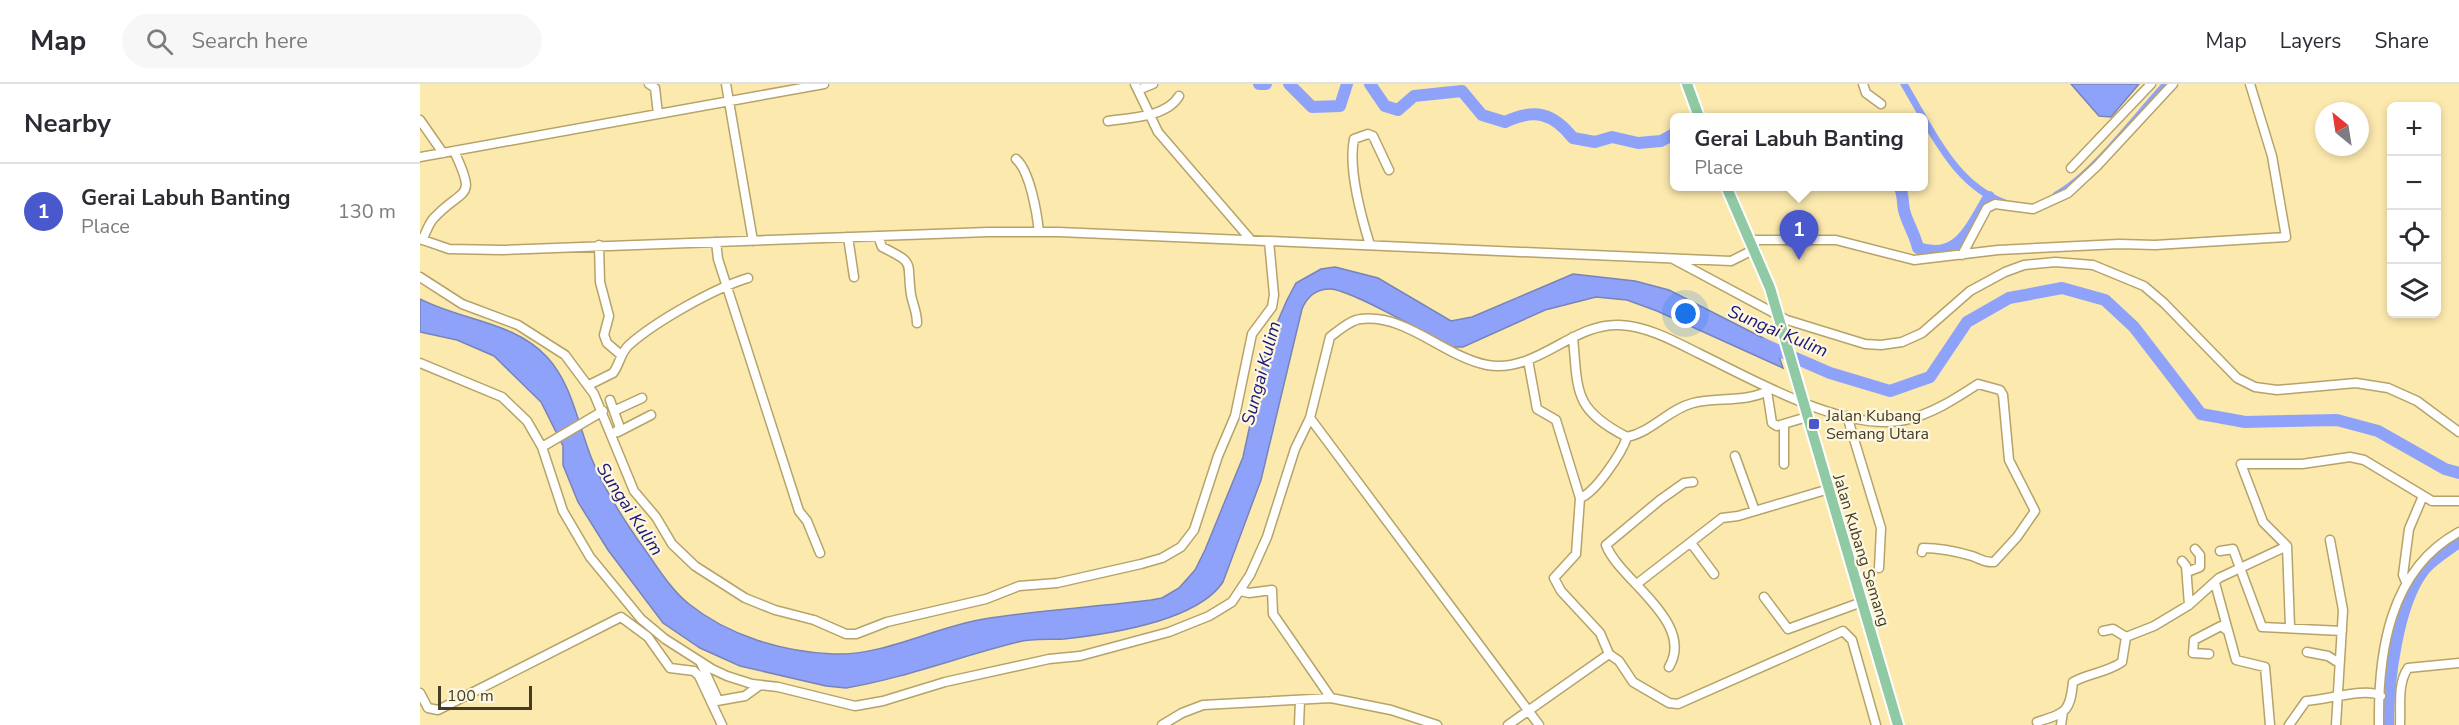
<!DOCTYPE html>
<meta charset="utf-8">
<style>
:root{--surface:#fff;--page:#f7f7f7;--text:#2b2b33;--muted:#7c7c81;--line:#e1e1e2;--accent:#4958cd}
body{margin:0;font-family:"Nunito Sans",sans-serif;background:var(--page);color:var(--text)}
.controls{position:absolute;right:18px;top:18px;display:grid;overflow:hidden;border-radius:9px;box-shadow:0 3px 9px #0003}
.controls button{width:54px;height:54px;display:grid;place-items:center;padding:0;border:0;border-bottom:2px solid var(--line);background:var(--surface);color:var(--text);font:30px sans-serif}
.compass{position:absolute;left:1895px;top:18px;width:54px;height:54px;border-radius:50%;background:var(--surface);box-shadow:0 3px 9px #0003;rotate:330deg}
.scale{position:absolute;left:18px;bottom:15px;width:94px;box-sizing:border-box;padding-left:6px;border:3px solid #443c24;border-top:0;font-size:16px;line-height:21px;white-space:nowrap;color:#443c24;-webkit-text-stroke:4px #fef7e0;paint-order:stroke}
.you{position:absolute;left:1266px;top:230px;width:21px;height:21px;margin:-15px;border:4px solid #fff;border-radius:50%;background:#1a73e8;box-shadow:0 0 0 9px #1a73e833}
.badge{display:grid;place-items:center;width:39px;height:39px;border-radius:50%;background:var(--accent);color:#fff;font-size:20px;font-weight:700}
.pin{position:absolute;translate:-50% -50px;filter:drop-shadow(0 2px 3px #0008)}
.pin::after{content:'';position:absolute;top:32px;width:21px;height:18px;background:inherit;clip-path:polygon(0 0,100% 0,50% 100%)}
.popup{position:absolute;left:1250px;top:29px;width:258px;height:78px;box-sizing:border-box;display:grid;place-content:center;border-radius:9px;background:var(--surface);filter:drop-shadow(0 2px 4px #0005);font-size:20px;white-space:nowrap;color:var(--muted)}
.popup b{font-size:22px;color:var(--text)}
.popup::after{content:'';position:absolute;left:50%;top:100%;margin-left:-12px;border:12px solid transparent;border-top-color:var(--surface)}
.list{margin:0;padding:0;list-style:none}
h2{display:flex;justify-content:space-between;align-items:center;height:78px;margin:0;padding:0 24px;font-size:26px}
h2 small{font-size:20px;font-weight:400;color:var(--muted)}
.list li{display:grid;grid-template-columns:39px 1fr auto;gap:18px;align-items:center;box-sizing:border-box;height:96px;padding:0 24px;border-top:2px solid var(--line)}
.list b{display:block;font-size:22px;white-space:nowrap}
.list p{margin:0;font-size:20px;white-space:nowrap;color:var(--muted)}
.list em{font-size:20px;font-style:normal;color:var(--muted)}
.icon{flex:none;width:33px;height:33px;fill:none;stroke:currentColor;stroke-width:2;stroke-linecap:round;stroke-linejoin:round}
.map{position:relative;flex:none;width:2039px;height:641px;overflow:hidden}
header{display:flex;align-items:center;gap:36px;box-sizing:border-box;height:84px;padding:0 30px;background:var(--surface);border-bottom:2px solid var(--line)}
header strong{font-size:28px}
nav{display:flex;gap:33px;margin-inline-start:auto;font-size:21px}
.search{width:420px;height:54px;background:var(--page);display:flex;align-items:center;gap:15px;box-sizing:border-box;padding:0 21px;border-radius:33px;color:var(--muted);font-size:22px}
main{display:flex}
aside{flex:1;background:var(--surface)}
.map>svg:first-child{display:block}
</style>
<header>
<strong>Map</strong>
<div class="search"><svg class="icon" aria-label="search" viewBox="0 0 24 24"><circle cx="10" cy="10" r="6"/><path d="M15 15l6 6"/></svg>Search here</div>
<nav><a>Map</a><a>Layers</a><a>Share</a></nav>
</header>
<main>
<aside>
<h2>Nearby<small></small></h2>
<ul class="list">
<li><span class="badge">1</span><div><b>Gerai Labuh Banting</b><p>Place</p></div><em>130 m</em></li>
</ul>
</aside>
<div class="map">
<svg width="2039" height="641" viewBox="0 0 2039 641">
<rect width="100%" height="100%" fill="#fce9ae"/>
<path fill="#8fa2f9" stroke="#7883b9" stroke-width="1.5" d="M1651 0H1719L1691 33 1679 32Z
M915 183 958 194 1031 237 1052 233 1153 190 1215 197 1249 206 1355 260 1363 284 1237 227 1207 216 1176 213 1125 226 1043 263H1031C1009 251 930 205 910 205 895 205 887 213 882 225L841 396 803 498C777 537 689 550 644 555 629 556 613 554 598 558 541 572 485 594 426 604L406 602 320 582 280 564 243 539 188 466 158 418 143 381V362L121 318 74 272 37 256 0 248V215C42 237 93 237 127 273 152 300 158 340 171 373 184 406 203 435 223 463 237 482 250 505 269 520 309 552 363 568 413 570 464 572 514 543 564 535 619 526 676 523 731 516L742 514 759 504 775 486 785 466 823 373 847 262 867 216 876 199 901 185Z"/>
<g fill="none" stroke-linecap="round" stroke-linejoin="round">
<path stroke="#8fa2f9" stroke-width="7" d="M1484 0 1503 33
M1504 35C1524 70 1546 105 1585 119
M1636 111C1673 91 1716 32 1746 0"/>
<path stroke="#8fa2f9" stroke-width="12" d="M839 0H846
M869 0 892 23 920 22 927 0
M950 0 965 22 978 26 994 12 1042 7 1062 31 1085 38C1115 24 1133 29 1153 54L1175 58 1192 53 1218 59 1241 57 1254 50
M1479 102C1484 111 1482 117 1484 126 1487 139 1495 150 1498 164 1538 178 1551 143 1569 113
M1343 260 1410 289 1470 307 1510 293 1547 238 1589 214 1642 204 1685 216 1714 243 1781 330 1825 338 1917 336 1958 347 2025 385 2039 389
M1968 641C1968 599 1977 521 2003 487 2011 476 2028 466 2039 458"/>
<defs>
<path id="minor" d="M229 0 235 4 238 30
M306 0 333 157
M715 0 738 48 831 156
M1443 0 1446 9 1461 20
M718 6 733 0
M0 36 23 69
M688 37C710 34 747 33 759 12
M0 73 404 0
M596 75C610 87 617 129 619 148
M1651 84 1731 0
M458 152 462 163C497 180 486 177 491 211 493 221 497 228 497 239
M428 153 434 193
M0 155 29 165 82 166 568 148H639L1311 177 1335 165
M2 156C6 149 8 141 13 135 43 102 58 118 34 67
M1331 156H1416L1494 176 1578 166 1699 160 1735 161 1866 153 1852 72 1830 0
M296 158 298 175 379 427 387 437 400 469
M179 161 180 198 189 232 184 251 187 259 201 271
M950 161C941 132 928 84 934 55L948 50 953 52 969 86
M1542 171 1567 124 1575 120 1613 125 1648 109 1677 82 1753 0
M1253 175 1367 236 1445 260 1461 261 1482 258 1502 249 1550 207 1585 188 1604 181 1635 178 1673 181 1724 202 1744 219 1817 294 1835 303 1857 306 1936 299 1968 304 1997 317 2039 348
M0 193 42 220 98 241 145 271 174 310 214 407 236 433 252 460 275 482 325 514 355 526 394 536 426 550H436L467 538 566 515 599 502 637 499 721 480 742 474 761 463 774 446 798 372 815 332 832 250 852 223 854 211 849 157
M1153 253C1158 308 1153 325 1207 353 1232 348 1249 325 1273 319 1297 313 1329 319 1351 305
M1108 276 1117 325 1136 336 1160 414 1156 470 1134 494 1141 507 1180 549 1189 570 1199 577 1213 598 1249 619 1258 620 1423 547 1432 556 1456 641
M0 279 82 313 107 337 122 363 143 427 170 473 221 535 245 555 292 585 307 592 332 600 358 603 435 622 463 617 525 598 629 575 660 572 749 548 789 532 812 518 830 491 847 453 875 365 890 334 910 253C918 247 930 236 941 235 987 230 1023 272 1067 281 1116 290 1152 239 1199 241 1228 242 1256 258 1280 270 1334 296 1425 349 1485 336 1512 330 1535 315 1558 300L1580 306 1583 311 1589 376 1615 427 1597 453 1574 478C1564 479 1561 475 1552 472 1535 467 1520 464 1503 464L1502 468
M169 301 193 289C200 280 200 269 209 261 236 237 295 204 328 194
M1347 307 1352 339 1357 342 1387 333
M190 316 200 344 192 351
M196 326 222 314
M1427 332 1461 444 1459 484
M890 334 1119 641
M198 348 231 331
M122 363 183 327
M1315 372 1335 427
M1364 380V340
M1160 414C1175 409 1202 369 1207 353
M1910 456 1923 526 1916 641
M1271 459 1294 490
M1800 467 1813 465 1842 543 1922 547
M1762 477 1766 482 1769 521
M1767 488 1780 483V471L1775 465
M1986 498 1983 491 1989 445 2003 412
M1218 499 1302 434 1318 432 1409 405
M1795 499 1816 576 1845 583 1850 641
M820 507 829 509 852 506 853 530 911 614
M1344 513 1368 545 1442 518
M1870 543 1867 462 1843 438 1821 380H1882L1930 373 1944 376 2012 417H2039
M1683 547 1693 545 1706 553 1734 542 1769 521 1799 494 1867 462
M1887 568 1908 572 1919 579
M1789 570 1773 569 1774 556 1801 542 1808 547
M281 579 298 616
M1249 583C1276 538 1199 496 1186 461L1240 416 1264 399 1273 398
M0 609 8 624 18 626 201 533 228 553 250 584 274 587 279 592 302 641
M291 618 325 612 340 601
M1617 638C1645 629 1650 629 1653 598 1669 589 1686 589 1702 578L1706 553
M742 641 762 629 783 621 911 614 971 626 1017 641
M879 641 880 617
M1088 641 1189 570
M1641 641 1643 628
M1869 641 1886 617C1906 616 1947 603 1961 612
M1959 641C1958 569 1969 486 2039 448
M1980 641C1981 623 1977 600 1988 584L2039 579"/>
<path id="major" d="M1267 0 1279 33
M1306 102 1350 204 1478 641"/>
</defs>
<use href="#minor" stroke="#b5a36a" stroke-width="11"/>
<use href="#major" stroke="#fff" stroke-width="14"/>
<use href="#minor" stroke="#fff" stroke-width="8"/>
<use href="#major" stroke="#90caa5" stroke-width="10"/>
</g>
<rect fill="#4958cd" stroke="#fef7e0" stroke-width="2" x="1388" y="334" width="12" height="12" rx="3"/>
<g text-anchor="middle" stroke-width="4.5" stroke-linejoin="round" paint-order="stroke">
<g font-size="16" fill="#443c24" stroke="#fef7e0" text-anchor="start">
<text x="1406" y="337">Jalan Kubang<tspan x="1406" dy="18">Semang Utara</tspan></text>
</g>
<g font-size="16" fill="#443c24" stroke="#fef7e0">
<text transform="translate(1442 466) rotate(73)" y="6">Jalan Kubang Semang</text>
</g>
<g font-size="18" font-style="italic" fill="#1a1578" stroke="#fef7e0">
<text transform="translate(1358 247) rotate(23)" y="6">Sungai Kulim</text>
<text transform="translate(841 289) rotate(-75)" y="6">Sungai Kulim</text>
<text transform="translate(210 425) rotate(57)" y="6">Sungai Kulim</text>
</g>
</g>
</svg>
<div class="controls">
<button>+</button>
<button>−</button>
<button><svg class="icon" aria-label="locate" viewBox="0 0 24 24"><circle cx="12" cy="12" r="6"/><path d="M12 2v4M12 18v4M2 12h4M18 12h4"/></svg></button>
<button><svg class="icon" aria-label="layers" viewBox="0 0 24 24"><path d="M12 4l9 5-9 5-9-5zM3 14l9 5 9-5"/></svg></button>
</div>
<svg class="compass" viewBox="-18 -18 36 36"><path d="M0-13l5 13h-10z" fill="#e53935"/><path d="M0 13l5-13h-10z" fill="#7c7c81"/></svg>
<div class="scale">100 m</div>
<div class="you"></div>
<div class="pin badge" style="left:1379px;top:176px">1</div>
<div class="popup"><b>Gerai Labuh Banting</b>Place</div>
</div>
</main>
